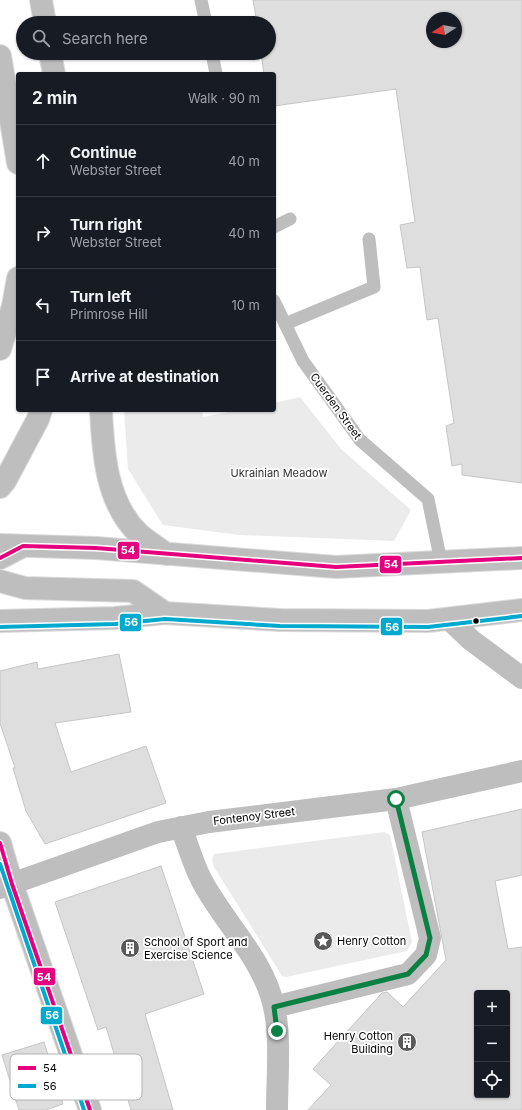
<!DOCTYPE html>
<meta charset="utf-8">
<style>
:root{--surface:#171b24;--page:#242831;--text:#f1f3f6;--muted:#9ea1a6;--line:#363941}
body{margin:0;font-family:Inter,sans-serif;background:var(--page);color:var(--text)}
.controls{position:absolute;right:12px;bottom:12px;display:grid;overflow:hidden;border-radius:4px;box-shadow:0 1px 3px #0004}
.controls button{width:36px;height:36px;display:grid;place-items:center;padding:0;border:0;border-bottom:1px solid var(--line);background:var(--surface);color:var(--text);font:20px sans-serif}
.compass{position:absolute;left:426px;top:12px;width:36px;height:36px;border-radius:50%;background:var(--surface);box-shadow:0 1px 3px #0004;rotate:259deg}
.stop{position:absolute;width:12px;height:12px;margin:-9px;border:3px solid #0b8043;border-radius:50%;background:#fff}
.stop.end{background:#0b8043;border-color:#fff;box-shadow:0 1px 4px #0008}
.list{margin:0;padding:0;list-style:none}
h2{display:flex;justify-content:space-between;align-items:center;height:52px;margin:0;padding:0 16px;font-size:17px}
h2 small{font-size:13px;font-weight:400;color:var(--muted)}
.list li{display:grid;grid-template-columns:26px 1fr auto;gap:12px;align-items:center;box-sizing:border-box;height:72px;padding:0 16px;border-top:1px solid var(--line)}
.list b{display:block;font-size:15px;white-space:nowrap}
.list p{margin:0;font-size:13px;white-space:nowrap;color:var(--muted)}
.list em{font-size:13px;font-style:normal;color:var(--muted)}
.icon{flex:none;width:22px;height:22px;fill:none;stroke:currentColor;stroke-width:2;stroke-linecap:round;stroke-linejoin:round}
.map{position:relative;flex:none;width:522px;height:1110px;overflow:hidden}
.search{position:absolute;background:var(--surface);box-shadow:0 1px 3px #0004;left:16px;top:16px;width:260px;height:44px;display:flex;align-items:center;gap:10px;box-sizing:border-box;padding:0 14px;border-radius:22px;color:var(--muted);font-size:15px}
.panel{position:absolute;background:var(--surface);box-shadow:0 1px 3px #0004;left:16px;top:72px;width:260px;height:340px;border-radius:4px}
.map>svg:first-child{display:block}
</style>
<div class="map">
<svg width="522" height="1110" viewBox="0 0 522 1110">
<rect width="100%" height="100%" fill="#fff"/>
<path fill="#ebebeb" d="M300 397 341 449 411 510 394 541 239 535 163 525 128 469 124 410H202L203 417 239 410H274V403Z
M384 832 390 835 412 942 407 951 286 977 282 976 214 867 212 860 214 854Z"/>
<path fill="#dedede" stroke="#c6c6c6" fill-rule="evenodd" d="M253 0H522V483L462 475V464L452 466 446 426 454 423 438 318 427 320 420 267 407 268 400 225 415 222 396 89 274 106V74H264L261 53H269V23H257ZM432 18H456V42H432Z
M119 654 131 712 55 723 71 772 146 746 166 803 45 844 26 811 13 768H15L0 723V671L37 662 38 669Z
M522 809V875L495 881 508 949 522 947V1110H308L331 1085 313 1069 382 993 387 992 403 1007 446 960 422 832ZM477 993H507V1095H477Z
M161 866 204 994 145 1014 173 1110H131L106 1027 98 1030 55 902Z
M44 1042 63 1104 46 1110H19L2 1055Z"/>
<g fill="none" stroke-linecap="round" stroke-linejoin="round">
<defs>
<path id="primary" d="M0 558 23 546
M0 843 12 884 90 1110"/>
<path id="highway" d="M41 0 45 23
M50 53 54 74
M0 56 18 163
M0 349 13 306 18 278
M101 410C103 452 106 503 139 534 147 541 157 547 166 554
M0 487 5 481 38 419 41 410
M0 545 96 548 336 567 522 558
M0 581 25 588 133 591 165 613
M0 621 115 618 165 613 280 620 428 621 522 610"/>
</defs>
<use href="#primary" stroke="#dbdbdb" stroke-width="24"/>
<use href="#highway" stroke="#dbdbdb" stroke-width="24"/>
<path stroke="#bebebe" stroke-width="13" d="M201 0 206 23
M212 53 216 74
M274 227 290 219
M274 301 303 361 360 440 428 499 441 562
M285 324 374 287 369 239"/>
<path stroke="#bebebe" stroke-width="22" d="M449 619 471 640 522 678
M181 827C188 845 193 864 202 881 224 923 264 959 274 1007 281 1037 277 1079 277 1110
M0 888 158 832 209 822 396 799 522 771
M274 1007 408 974 426 955 430 938 396 799"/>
<use href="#primary" stroke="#bebebe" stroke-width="22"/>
<use href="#highway" stroke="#bebebe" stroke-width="22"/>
<defs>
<path id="bus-1" d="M0 558 23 546 96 548 336 567 522 558
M0 843 12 884 90 1110"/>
<path id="bus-2" d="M0 627 115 624 165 619 280 626 428 627 522 616
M0 864 84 1110"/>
</defs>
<use href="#bus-1" stroke="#fff" stroke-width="7"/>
<use href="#bus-2" stroke="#fff" stroke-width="7"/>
<use href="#bus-1" stroke="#e5007d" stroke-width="4"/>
<use href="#bus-2" stroke="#00a9ce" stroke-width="4"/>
</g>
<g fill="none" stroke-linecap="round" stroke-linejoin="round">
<path stroke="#0b8043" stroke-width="5" d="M277 1031 274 1007 408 974 426 955 430 938 396 799"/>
</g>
<defs>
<symbol id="sight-disc" viewBox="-11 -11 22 22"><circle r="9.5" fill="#595959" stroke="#fff"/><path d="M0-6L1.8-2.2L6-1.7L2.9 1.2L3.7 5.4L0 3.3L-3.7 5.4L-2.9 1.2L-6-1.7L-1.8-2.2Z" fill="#fff"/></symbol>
<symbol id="building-disc" viewBox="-11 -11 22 22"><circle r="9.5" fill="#595959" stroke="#fff"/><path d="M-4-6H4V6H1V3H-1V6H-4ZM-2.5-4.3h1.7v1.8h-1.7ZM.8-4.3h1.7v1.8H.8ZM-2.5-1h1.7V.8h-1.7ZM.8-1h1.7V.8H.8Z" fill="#fff"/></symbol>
</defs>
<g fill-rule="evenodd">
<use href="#sight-disc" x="312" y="930" width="22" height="22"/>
<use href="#building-disc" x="119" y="937" width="22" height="22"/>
<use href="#building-disc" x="396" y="1031" width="22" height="22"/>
</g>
<circle fill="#000" stroke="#fff" stroke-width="1.5" cx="476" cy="621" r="3.5"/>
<g text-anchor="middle" stroke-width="3.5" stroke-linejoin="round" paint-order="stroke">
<g font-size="11" fill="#000" stroke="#fff">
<text transform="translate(336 406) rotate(54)" y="4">Cuerden Street</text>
<text transform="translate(254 816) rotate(-7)" y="4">Fontenoy Street</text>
</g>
<g font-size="11" fill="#313131" stroke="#fff">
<text x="279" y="477">Ukrainian Meadow</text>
</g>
<g font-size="11" fill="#000" stroke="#fff" text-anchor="start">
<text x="337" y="945">Henry Cotton</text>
<text x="144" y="946">School of Sport and<tspan x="144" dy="13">Exercise Science</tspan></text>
<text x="393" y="1040" text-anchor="end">Henry Cotton<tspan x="393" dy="13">Building</tspan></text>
</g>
</g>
<rect x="10" y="1054" width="132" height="46" rx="6" fill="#fff" stroke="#b2b2b2" stroke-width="1"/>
<rect x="18" y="1066" width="18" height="4" fill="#e5007d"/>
<rect x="18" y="1084" width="18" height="4" fill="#00a9ce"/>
<g font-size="11" fill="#000">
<text x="43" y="1072">54</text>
<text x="43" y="1090">56</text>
</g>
<g stroke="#fff" stroke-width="1.5">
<rect x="117" y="541" width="23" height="19" rx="4" fill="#e5007d"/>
<rect x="379" y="555" width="23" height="19" rx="4" fill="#e5007d"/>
<rect x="119" y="613" width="23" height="19" rx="4" fill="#00a9ce"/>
<rect x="380" y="617" width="23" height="19" rx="4" fill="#00a9ce"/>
<rect x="33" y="967" width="23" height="19" rx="4" fill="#e5007d"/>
<rect x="40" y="1006" width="23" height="19" rx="4" fill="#00a9ce"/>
</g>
<g font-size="11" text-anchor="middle" font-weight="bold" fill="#fff">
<text x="128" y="554">54</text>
<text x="391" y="568">54</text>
<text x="131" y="626">56</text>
<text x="392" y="631">56</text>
<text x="44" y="981">54</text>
<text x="52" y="1019">56</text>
</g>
</svg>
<div class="controls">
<button>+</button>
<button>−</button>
<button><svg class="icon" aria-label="locate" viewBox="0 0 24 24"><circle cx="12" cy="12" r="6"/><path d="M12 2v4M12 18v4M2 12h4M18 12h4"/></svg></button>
</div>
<svg class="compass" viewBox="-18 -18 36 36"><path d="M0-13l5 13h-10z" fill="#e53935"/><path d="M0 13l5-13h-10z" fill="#9ea1a6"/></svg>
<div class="stop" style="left:396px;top:799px"></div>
<div class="stop end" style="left:277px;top:1031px"></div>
<div class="search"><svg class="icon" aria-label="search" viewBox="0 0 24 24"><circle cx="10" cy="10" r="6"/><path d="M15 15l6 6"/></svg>Search here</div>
<section class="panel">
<h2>2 min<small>Walk · 90 m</small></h2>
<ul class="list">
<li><svg class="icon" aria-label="ahead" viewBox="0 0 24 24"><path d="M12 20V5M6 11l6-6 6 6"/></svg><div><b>Continue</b><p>Webster Street</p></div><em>40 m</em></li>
<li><svg class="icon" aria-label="right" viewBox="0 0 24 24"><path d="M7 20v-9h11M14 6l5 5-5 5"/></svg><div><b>Turn right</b><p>Webster Street</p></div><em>40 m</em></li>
<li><svg class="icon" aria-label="left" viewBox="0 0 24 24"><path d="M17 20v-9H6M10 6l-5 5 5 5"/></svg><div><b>Turn left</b><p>Primrose Hill</p></div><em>10 m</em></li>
<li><svg class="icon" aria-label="arrive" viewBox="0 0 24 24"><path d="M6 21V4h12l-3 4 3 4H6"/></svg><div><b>Arrive at destination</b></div></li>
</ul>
</section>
</div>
